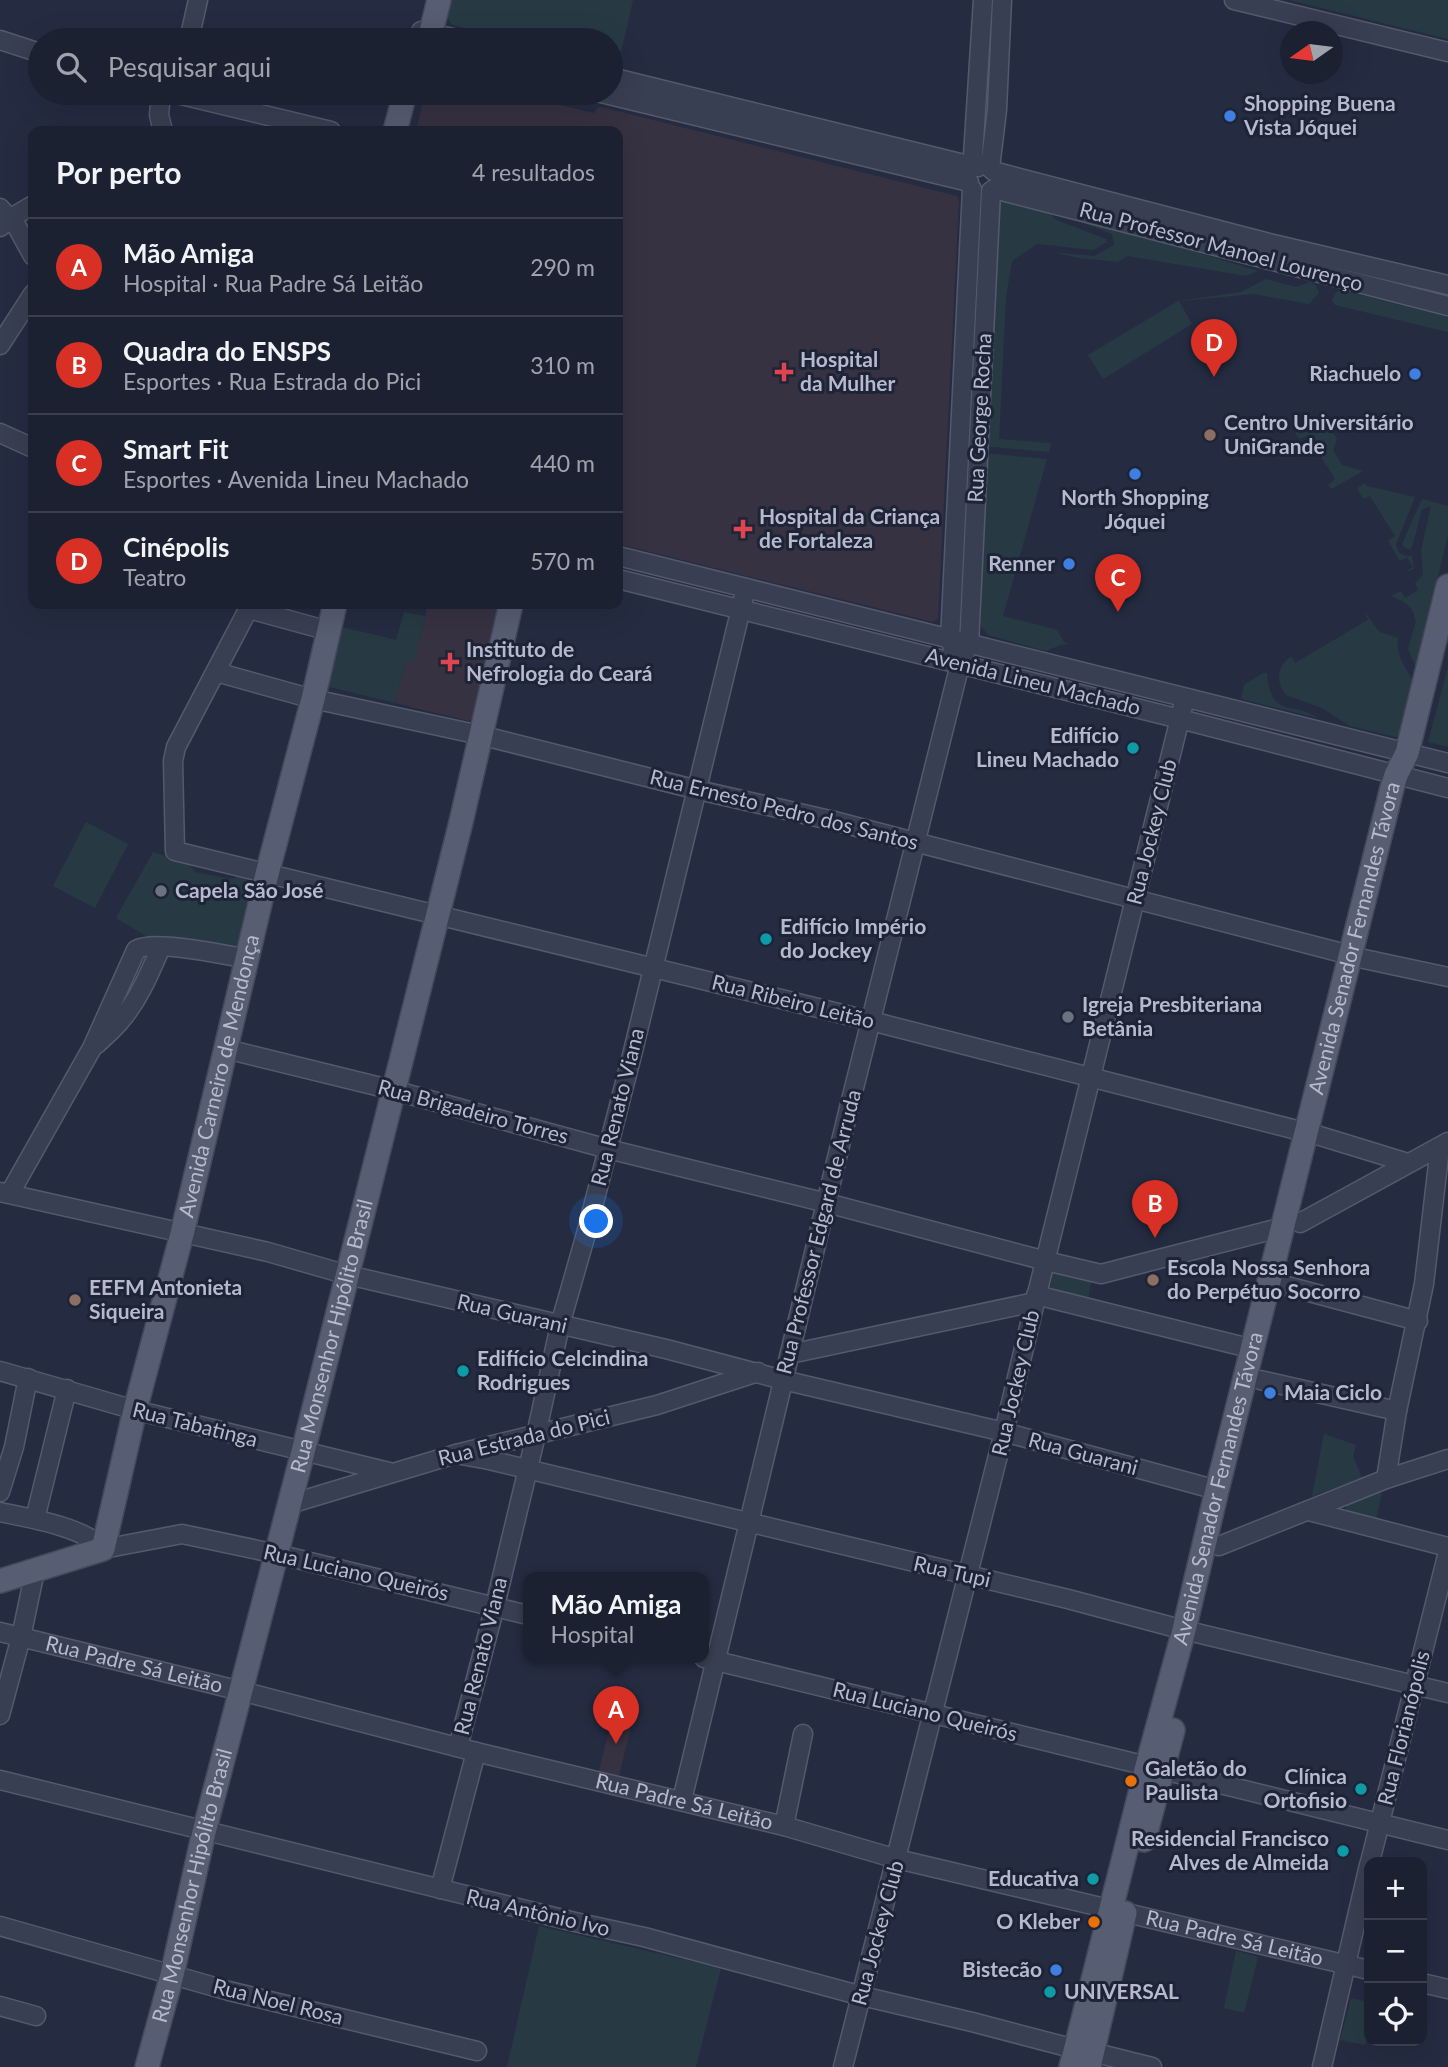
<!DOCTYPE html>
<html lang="pt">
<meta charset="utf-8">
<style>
:root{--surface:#1c2132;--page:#292e3e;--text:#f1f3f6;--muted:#a0a3ac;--line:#3a3e4d;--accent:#d93025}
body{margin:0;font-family:Lato,sans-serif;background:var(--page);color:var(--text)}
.controls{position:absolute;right:21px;bottom:21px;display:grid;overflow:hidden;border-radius:14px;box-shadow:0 7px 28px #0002}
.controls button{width:63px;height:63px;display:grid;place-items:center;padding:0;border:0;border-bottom:2px solid var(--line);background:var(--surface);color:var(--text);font:35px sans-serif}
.compass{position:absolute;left:1280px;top:21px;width:63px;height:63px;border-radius:50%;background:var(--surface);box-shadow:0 7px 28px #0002;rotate:256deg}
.you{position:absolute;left:597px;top:1222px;width:24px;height:24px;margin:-18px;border:5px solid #fff;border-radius:50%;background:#1a73e8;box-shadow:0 0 0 10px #1a73e833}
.badge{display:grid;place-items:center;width:46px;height:46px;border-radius:50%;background:var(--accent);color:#fff;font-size:23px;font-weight:700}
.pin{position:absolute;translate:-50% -58px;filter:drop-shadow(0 2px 4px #0008)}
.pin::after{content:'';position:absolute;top:37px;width:24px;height:21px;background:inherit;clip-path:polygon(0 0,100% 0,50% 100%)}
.popup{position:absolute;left:523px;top:1572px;width:186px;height:91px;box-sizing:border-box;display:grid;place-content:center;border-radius:14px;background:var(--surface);filter:drop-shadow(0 2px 5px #0005);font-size:23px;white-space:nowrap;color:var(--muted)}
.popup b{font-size:26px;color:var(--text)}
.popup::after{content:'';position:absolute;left:50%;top:100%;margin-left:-14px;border:14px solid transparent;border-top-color:var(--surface)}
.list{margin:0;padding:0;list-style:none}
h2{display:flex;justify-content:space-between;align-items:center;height:91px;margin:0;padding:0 28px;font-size:30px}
h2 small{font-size:23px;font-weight:400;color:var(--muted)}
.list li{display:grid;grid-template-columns:46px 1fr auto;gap:21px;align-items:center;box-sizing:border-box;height:98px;padding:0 28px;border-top:2px solid var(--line)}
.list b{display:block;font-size:26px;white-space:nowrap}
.list p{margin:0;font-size:23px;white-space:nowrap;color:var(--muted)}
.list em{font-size:23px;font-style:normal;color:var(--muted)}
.icon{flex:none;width:38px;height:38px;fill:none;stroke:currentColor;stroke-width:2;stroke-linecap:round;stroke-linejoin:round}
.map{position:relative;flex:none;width:1448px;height:2067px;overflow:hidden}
.search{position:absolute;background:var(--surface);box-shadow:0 7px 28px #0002;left:28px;top:28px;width:595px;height:77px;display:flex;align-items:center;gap:18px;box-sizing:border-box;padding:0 24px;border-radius:38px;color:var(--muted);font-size:26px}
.panel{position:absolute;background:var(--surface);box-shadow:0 7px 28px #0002;left:28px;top:126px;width:595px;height:483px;border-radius:14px}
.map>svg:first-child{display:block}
</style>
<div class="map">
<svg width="1448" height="2067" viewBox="0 0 1448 2067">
<rect width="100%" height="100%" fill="#252c42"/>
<path fill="#373242" d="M425 93H509L594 113 597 108 601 107 957 196 959 200 938 618 936 620 933 622 618 544V131H416Z
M428 604H500L472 718 469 721 395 703 406 661 414 662Z
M613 1713 633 1718 619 1776 599 1771Z"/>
<path fill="#273a43" d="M449 0H633L618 65 611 63V40H515L452 25 445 14Z
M1289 0H1448V39Z
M997 194 1047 207 1054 219 1106 239 1107 242 1093 250 1037 244 1012 261 1006 297 999 439 1051 443 1049 452 982 446Z
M1056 209 1258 271 1246 276 1128 256 1117 262 1079 258 1052 252 1094 256 1114 245 1112 234 1060 214Z
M1266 279 1296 287 1310 282 1316 286 1319 293 1309 304 1254 294 1179 301 1192 324 1103 379 1088 355 1178 301 1241 292Z
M1340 290 1448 317V332L1335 305 1332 300 1335 293Z
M1314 420 1328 423 1337 439 1333 450 1342 465 1363 471 1332 489 1328 485 1335 479 1308 436 1299 439 1295 432Z
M982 453 1047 459 1003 616 1057 630 1064 642 1069 644 1061 645 1046 651 988 635 981 626Z
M1365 483 1367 486 1415 497 1396 544 1399 553 1406 556H1412L1414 569 1406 572 1413 567 1407 557 1400 561 1388 541 1395 536 1370 496 1363 499 1357 488Z
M1422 499 1448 506V535L1416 667 1408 649 1416 621C1412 605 1406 602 1391 596L1401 591 1405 598 1418 590 1415 583 1423 575 1421 551 1431 506 1422 509 1412 547 1410 549 1405 548 1402 544Z
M404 612 425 616 414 663 406 661 395 703 330 687 328 684 342 627 396 640Z
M1365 612 1379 632 1398 638C1395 654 1405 667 1413 681L1399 735 1396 737 1350 726 1322 708 1286 695C1275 680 1277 668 1291 656L1295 663 1368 620Z
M1448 667V747L1428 742Z
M1263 673H1267C1270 719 1294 701 1318 718L1241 699 1244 685Z
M86 822 128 844 95 908 53 886Z
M153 852 189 864 195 872 231 879 241 875 253 879 256 885 240 951 151 939 116 918Z
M1054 1264 1093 1271 1088 1300 1050 1290Z
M1324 1434 1356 1445 1353 1456 1362 1478 1312 1496Z
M1383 1488 1376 1519 1346 1512 1345 1504Z
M539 1926 721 1968 696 2067H507Z
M1236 1951 1258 1957 1244 2013 1224 2008Z
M1351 1998 1369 2002V2029L1365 2045 1340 2040Z"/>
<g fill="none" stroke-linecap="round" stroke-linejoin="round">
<defs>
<g id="minor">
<path d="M1234 0 1448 52"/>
<path d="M421 31 462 40"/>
<path d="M0 40 40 53"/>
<path d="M189 40 198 0"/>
<path d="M611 77 976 167"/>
<path d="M161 93 159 115 163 131"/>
<path d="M173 93 331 131"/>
<path d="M601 93 969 182"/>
<path d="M978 167 973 156 983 0"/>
<path d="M990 168 997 110 1002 0"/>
<path d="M993 171 1269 243 1448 285"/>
<path d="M994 189 1448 306"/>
<path d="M0 208 17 227 33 256"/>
<path d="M0 227 11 218 33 205"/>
<path d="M0 345 33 294"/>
<path d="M0 433 33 448"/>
<path d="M618 556 1448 763"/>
<path d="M618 579 1180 719 1448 788"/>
<path d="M251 604 176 747 173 761 175 851 871 1021 1320 1136 1408 1163"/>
<path d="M249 609 329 631"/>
<path d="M953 648 950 639 972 189"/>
<path d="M216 672 313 699 480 735 698 790 834 821 1350 955"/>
<path d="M1364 959 1448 977"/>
<path d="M97 1044C105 1036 114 1029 121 1020 139 999 150 972 161 947"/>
<path d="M226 1049 393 1090 608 1149 827 1203 1046 1261 1101 1274 1283 1227"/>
<path d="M0 1192 268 1252 348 1275 666 1349 783 1380 1004 1432 1217 1490"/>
<path d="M10 1193 92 1048 136 950C152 939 226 955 248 959"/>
<path d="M1300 1223 1448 1142"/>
<path d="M1283 1285 1418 1321"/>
<path d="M1036 1295 1253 1349"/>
<path d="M790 1354 1035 1302"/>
<path d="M0 1371 135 1410 389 1472"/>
<path d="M1260 1380 1397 1411"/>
<path d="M456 1454 489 1460 1068 1599 1184 1630 1448 1693"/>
<path d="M1386 1479 1397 1411 1424 1284 1440 1147"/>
<path d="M0 1492 14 1447 28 1378"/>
<path d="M290 1504 456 1454 657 1405 758 1372"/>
<path d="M1309 1511 1448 1547"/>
<path d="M0 1512C28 1518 85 1527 103 1549L182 1534 277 1554 528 1615"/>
<path d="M35 1519 67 1389"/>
<path d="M1219 1546 1386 1479 1448 1459"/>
<path id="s1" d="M0 1632 241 1691 476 1752 784 1826 897 1859 1369 1970"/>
<path d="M704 1658 1147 1766"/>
<path d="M0 1715 21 1637 35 1571"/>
<path d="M458 1747 495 1606 536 1435 560 1325 586 1234 632 1055 746 588"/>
<path d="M1163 1770 1448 1840"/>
<path d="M0 1780 575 1922 644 1937 862 1996 972 2022 1075 2049"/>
<path d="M682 1800 849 1108 960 664 969 644 991 191"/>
<path d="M784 1826 803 1734"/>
<path d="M1370 1862 1448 1552"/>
<path d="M440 1889 476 1752"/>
<path d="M0 1926 229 1991 477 2051"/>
<path d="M1422 1983 1448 1989"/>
<path d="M0 2006 36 2016"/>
<path d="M1092 2052 1152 2067"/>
<path d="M843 2067 1004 1432 1035 1302 1185 698"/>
<path d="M1322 2067 1369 1865"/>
</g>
<g id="major">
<path d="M429 40 439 0"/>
<path d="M395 131 405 93"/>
<path id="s2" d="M0 1581 103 1549 135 1410 182 1234 267 874 313 699 335 604"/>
<path d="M1144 1840 1173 1730"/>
<path id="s3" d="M147 2067 172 1975 204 1832 303 1452 461 822 511 604"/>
<path id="s4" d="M1071 2067 1147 1766 1184 1630 1217 1490 1392 788 1396 775 1407 753 1448 586"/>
<path d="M1089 2067 1125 1913"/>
</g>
</defs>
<use href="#minor" stroke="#545a6c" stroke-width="21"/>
<use href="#major" stroke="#43485b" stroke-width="26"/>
<use href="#minor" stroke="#393f52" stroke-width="18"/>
<use href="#major" stroke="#575d72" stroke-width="23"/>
</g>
<g fill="#3f7fe0" stroke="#1e2437" stroke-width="2.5">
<circle cx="1230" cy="116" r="7"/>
<circle cx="1415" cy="374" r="7"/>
<circle cx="1135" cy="474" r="7"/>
<circle cx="1069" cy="564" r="7"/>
<circle cx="1270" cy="1393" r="7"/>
<circle cx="1056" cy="1970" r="7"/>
</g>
<g fill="#e0444e" stroke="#1e2437" stroke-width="2.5">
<path d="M780.5 361.5h7v7h7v7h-7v7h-7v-7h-7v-7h7z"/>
<path d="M739.5 518.5h7v7h7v7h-7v7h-7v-7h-7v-7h7z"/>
<path d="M446.5 651.5h7v7h7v7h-7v7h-7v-7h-7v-7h7z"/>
</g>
<g fill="#8d6e63" stroke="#1e2437" stroke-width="2.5">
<circle cx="1210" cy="435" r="7"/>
<circle cx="1153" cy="1280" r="7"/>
<circle cx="75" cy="1300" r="7"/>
</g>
<g fill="#0f9aa8" stroke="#1e2437" stroke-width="2.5">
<circle cx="1133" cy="748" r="7"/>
<circle cx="766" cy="939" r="7"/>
<circle cx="463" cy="1371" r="7"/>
<circle cx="1361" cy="1789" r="7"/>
<circle cx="1343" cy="1851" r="7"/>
<circle cx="1093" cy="1879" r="7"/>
<circle cx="1050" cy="1992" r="7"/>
</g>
<g fill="#6b7280" stroke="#1e2437" stroke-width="2.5">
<circle cx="161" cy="891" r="7"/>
<circle cx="1068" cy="1017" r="7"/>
</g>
<g fill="#e8710a" stroke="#1e2437" stroke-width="2.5">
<circle cx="1131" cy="1781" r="7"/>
<circle cx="1094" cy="1922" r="7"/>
</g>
<g text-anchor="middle" stroke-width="6" stroke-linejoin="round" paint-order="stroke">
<g font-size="21" font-weight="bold" fill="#b6bacc" stroke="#1e2437" text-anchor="start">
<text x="1244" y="111">Shopping Buena<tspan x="1244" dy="24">Vista Jóquei</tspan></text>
<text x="800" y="367">Hospital<tspan x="800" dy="24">da Mulher</tspan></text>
<text x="1401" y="381" text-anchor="end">Riachuelo</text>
<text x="1224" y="430">Centro Universitário<tspan x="1224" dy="24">UniGrande</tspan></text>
<text x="1135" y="505" text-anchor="middle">North Shopping<tspan x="1135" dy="24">Jóquei</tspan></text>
<text x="759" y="524">Hospital da Criança<tspan x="759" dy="24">de Fortaleza</tspan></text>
<text x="1055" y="571" text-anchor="end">Renner</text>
<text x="466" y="657">Instituto de<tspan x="466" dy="24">Nefrologia do Ceará</tspan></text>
<text x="1119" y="743" text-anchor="end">Edifício<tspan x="1119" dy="24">Lineu Machado</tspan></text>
<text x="175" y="898">Capela São José</text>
<text x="780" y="934">Edifício Império<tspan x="780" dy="24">do Jockey</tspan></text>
<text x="1082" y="1012">Igreja Presbiteriana<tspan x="1082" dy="24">Betânia</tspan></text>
<text x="1167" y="1275">Escola Nossa Senhora<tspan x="1167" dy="24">do Perpétuo Socorro</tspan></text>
<text x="89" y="1295">EEFM Antonieta<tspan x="89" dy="24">Siqueira</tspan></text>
<text x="477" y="1366">Edifício Celcindina<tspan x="477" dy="24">Rodrigues</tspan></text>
<text x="1284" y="1400">Maia Ciclo</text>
<text x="1145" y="1776">Galetão do<tspan x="1145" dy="24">Paulista</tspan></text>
<text x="1347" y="1784" text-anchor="end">Clínica<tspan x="1347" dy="24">Ortofisio</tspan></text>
<text x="1329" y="1846" text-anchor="end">Residencial Francisco<tspan x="1329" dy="24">Alves de Almeida</tspan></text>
<text x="1079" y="1886" text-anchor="end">Educativa</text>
<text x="1080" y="1929" text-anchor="end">O Kleber</text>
<text x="1042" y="1977" text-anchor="end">Bistecão</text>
<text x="1064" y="1999">UNIVERSAL</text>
</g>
<g font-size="21" fill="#b6bacc" stroke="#1e2437">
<text transform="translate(1221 247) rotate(15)" y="7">Rua Professor Manoel Lourenço</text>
<text transform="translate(980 418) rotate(-87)" y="7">Rua George Rocha</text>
<text transform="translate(1033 682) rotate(14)" y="7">Avenida Lineu Machado</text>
<text transform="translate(784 810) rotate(14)" y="7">Rua Ernesto Pedro dos Santos</text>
<text transform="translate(1152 832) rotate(-76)" y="7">Rua Jockey Club</text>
<text dy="7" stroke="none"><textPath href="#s4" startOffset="1164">Avenida Senador Fernandes Távora</textPath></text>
<text transform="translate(793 1002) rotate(14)" y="7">Rua Ribeiro Leitão</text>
<text dy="7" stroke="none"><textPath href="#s2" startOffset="595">Avenida Carneiro de Mendonça</textPath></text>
<text transform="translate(618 1107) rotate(-76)" y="7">Rua Renato Viana</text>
<text transform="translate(473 1112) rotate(15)" y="7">Rua Brigadeiro Torres</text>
<text transform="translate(819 1232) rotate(-76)" y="7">Rua Professor Edgard de Arruda</text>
<text transform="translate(512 1314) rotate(13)" y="7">Rua Guarani</text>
<text dy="7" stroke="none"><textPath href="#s3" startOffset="754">Rua Monsenhor Hipólito Brasil</textPath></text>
<text transform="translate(1016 1383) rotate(-77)" y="7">Rua Jockey Club</text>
<text transform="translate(195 1425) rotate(14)" y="7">Rua Tabatinga</text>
<text transform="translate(524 1438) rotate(-14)" y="7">Rua Estrada do Pici</text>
<text transform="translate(1083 1454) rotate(15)" y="7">Rua Guarani</text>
<text dy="7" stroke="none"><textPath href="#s4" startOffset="597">Avenida Senador Fernandes Távora</textPath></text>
<text transform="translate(952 1572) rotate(13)" y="7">Rua Tupi</text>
<text transform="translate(356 1573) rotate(13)" y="7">Rua Luciano Queirós</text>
<text transform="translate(481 1656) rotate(-76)" y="7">Rua Renato Viana</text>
<text dy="7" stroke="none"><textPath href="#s1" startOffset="138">Rua Padre Sá Leitão</textPath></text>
<text transform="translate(925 1712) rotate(14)" y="7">Rua Luciano Queirós</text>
<text transform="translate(1404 1728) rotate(-76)" y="7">Rua Florianópolis</text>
<text dy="7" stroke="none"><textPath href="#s1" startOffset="705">Rua Padre Sá Leitão</textPath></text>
<text dy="7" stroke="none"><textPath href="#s3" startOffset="187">Rua Monsenhor Hipólito Brasil</textPath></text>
<text transform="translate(538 1913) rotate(13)" y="7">Rua Antônio Ivo</text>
<text transform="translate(878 1933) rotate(-75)" y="7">Rua Jockey Club</text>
<text dy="7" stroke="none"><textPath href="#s1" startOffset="1272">Rua Padre Sá Leitão</textPath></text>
<text transform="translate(278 2002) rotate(14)" y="7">Rua Noel Rosa</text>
</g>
</g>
</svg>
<div class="controls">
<button>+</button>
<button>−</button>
<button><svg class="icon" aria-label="locate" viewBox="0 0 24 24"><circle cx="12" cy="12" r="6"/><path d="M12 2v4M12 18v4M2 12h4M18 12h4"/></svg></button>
</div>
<svg class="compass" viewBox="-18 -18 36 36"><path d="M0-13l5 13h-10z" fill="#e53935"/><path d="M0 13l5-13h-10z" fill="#a0a3ac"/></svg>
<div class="you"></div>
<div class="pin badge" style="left:616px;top:1744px">A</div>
<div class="popup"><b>Mão Amiga</b>Hospital</div>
<div class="pin badge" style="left:1155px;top:1238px">B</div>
<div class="pin badge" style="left:1118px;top:612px">C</div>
<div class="pin badge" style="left:1214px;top:377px">D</div>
<div class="search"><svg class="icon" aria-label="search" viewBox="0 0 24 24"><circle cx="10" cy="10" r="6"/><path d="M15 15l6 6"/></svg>Pesquisar aqui</div>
<section class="panel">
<h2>Por perto<small>4 resultados</small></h2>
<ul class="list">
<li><span class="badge">A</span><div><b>Mão Amiga</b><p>Hospital · Rua Padre Sá Leitão</p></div><em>290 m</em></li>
<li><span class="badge">B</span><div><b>Quadra do ENSPS</b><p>Esportes · Rua Estrada do Pici</p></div><em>310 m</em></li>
<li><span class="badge">C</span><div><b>Smart Fit</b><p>Esportes · Avenida Lineu Machado</p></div><em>440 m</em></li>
<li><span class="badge">D</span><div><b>Cinépolis</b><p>Teatro</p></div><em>570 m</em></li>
</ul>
</section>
</div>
